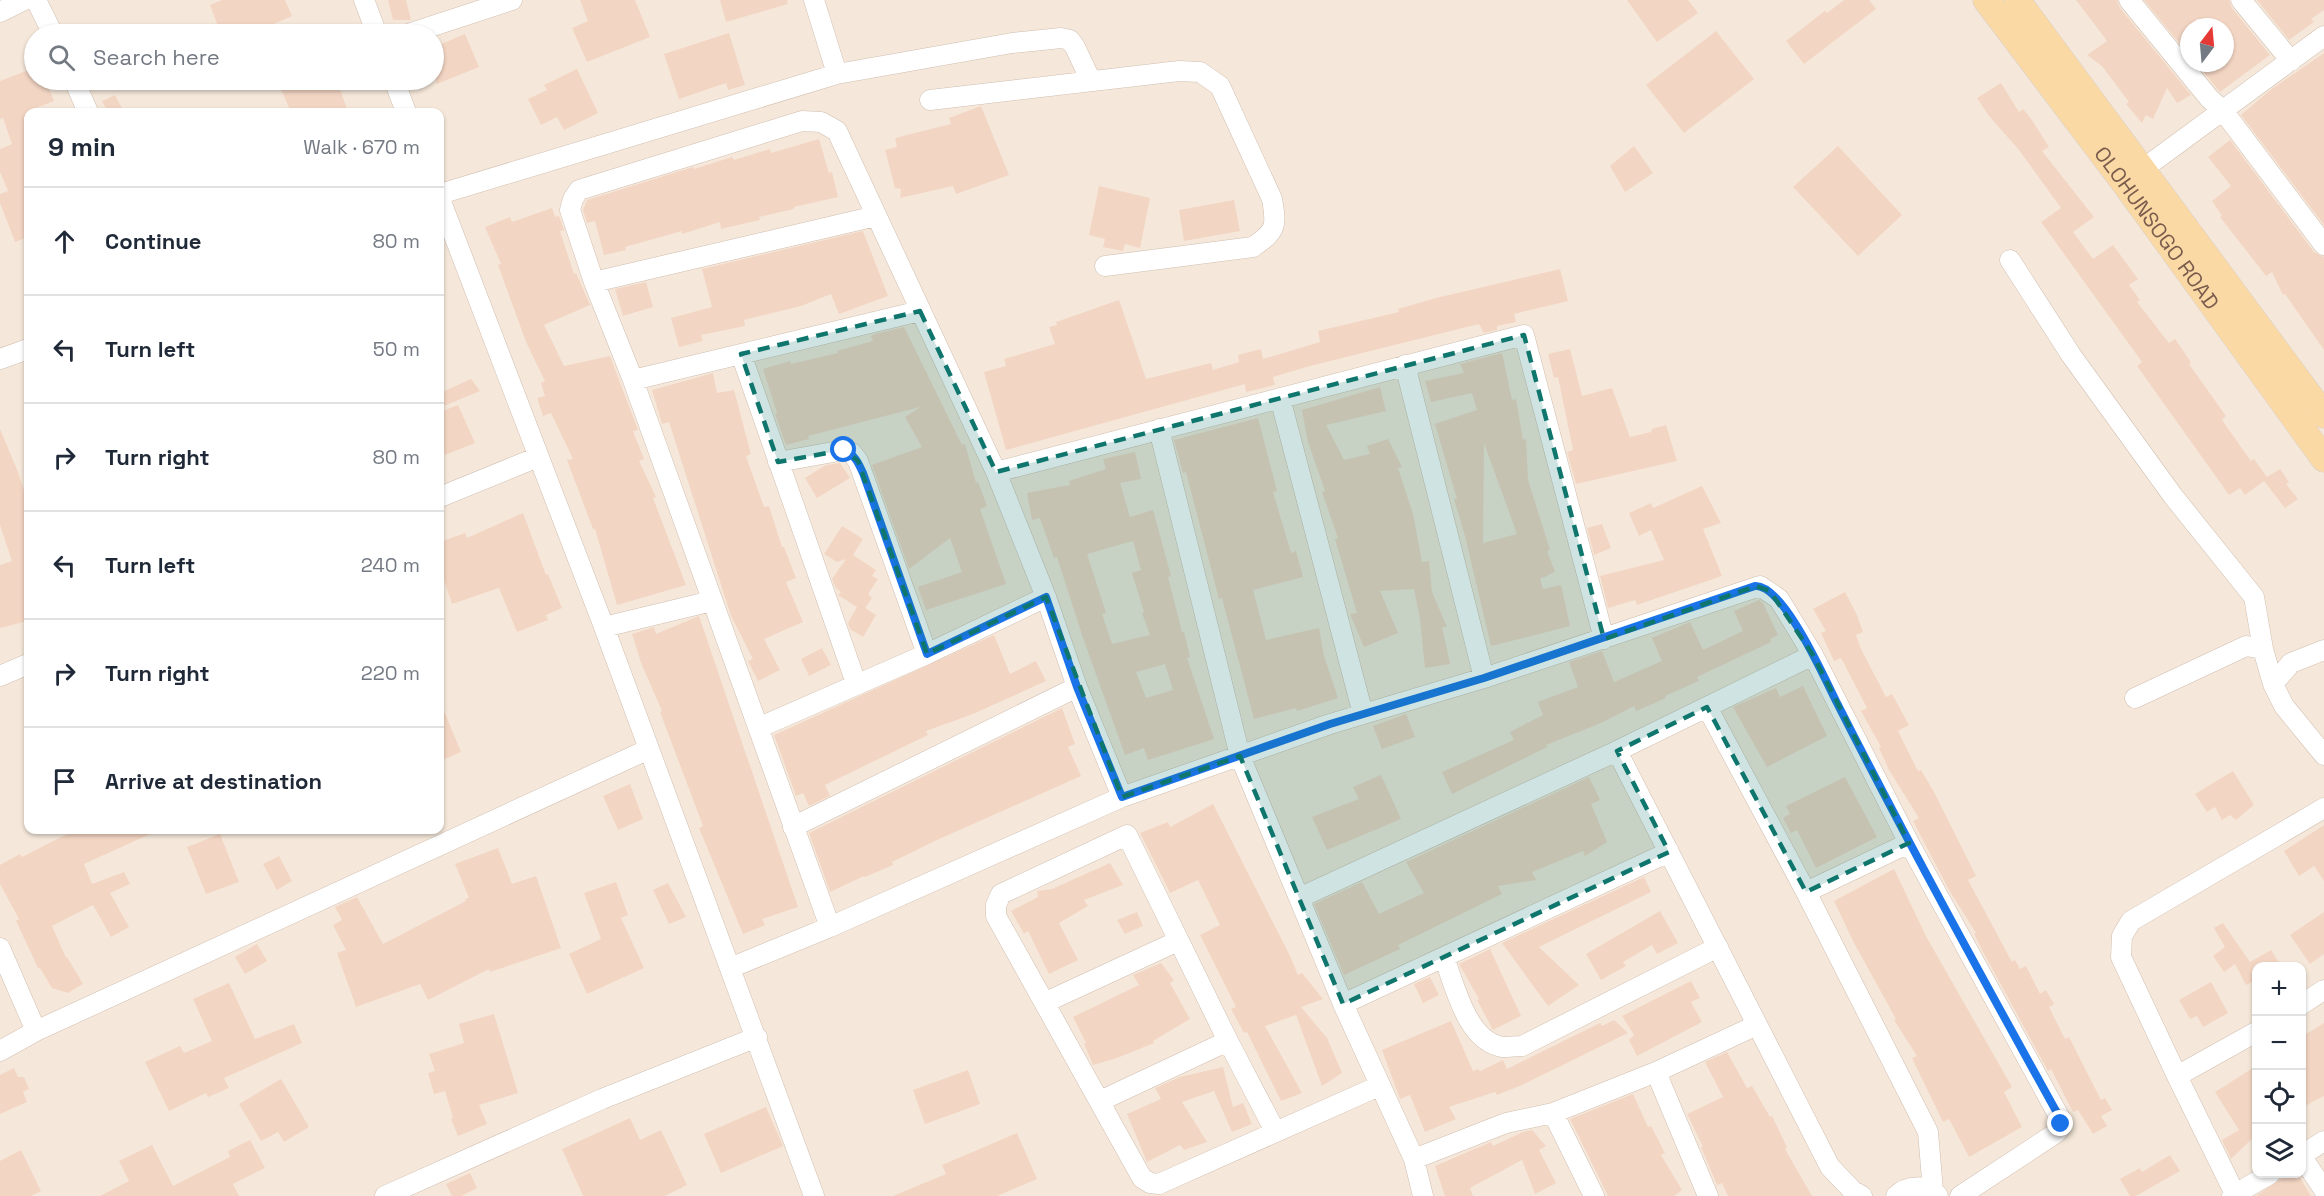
<!DOCTYPE html>
<meta charset="utf-8">
<style>
:root{--surface:#fff;--page:#f2f2f3;--text:#1f2937;--muted:#747a83;--line:#e0e1e3}
body{margin:0;font-family:"Space Grotesk",sans-serif;background:var(--page);color:var(--text)}
.controls{position:absolute;right:18px;bottom:18px;display:grid;overflow:hidden;border-radius:12px;box-shadow:0 2px 4px #0004}
.controls button{width:54px;height:54px;display:grid;place-items:center;padding:0;border:0;border-bottom:2px solid var(--line);background:var(--surface);color:var(--text);font:30px sans-serif}
.compass{position:absolute;left:2180px;top:18px;width:54px;height:54px;border-radius:50%;background:var(--surface);box-shadow:0 2px 4px #0004;rotate:16deg}
.stop{position:absolute;width:18px;height:18px;margin:-14px;border:4px solid #1a73e8;border-radius:50%;background:#fff}
.stop.end{background:#1a73e8;border-color:#fff;box-shadow:0 2px 6px #0008}
.list{margin:0;padding:0;list-style:none}
h2{display:flex;justify-content:space-between;align-items:center;height:78px;margin:0;padding:0 24px;font-size:26px}
h2 small{font-size:20px;font-weight:400;color:var(--muted)}
.list li{display:grid;grid-template-columns:39px 1fr auto;gap:18px;align-items:center;box-sizing:border-box;height:108px;padding:0 24px;border-top:2px solid var(--line)}
.list b{display:block;font-size:22px;white-space:nowrap}
.list em{font-size:20px;font-style:normal;color:var(--muted)}
.icon{flex:none;width:33px;height:33px;fill:none;stroke:currentColor;stroke-width:2;stroke-linecap:round;stroke-linejoin:round}
.map{position:relative;flex:none;width:2324px;height:1196px;overflow:hidden}
.search{position:absolute;background:var(--surface);box-shadow:0 2px 4px #0004;left:24px;top:24px;width:420px;height:66px;display:flex;align-items:center;gap:15px;box-sizing:border-box;padding:0 21px;border-radius:33px;color:var(--muted);font-size:22px}
.panel{position:absolute;background:var(--surface);box-shadow:0 2px 4px #0004;left:24px;top:108px;width:420px;height:726px;border-radius:12px}
.map>svg:first-child{display:block}
</style>
<div class="map">
<svg width="2324" height="1196" viewBox="0 0 2324 1196">
<rect width="100%" height="100%" fill="#fdf6ec"/>
<path fill="#f5e8da" fill-rule="evenodd" d="M0 0H2324V1196H0ZM2189 27H2225V63H2189ZM34 34H434V80H34ZM28 112H440V830H28ZM2256 966H2302V1174H2256Z"/>
<path fill="#f3d5c3" fill-rule="evenodd" d="M222 0H285L292 16 260 30 257 24 228 34H221L210 5Z
M388 0H406L411 20H393Z
M580 0H635L650 37 587 62 572 28 588 21Z
M720 0H787L788 4 726 22Z
M1627 0H1688L1698 13 1657 42Z
M1844 0H1869L1876 9 1804 64 1786 41 1825 11 1827 13Z
M2076 0H2117L2120 8 2191 95 2177 103 2167 88 2153 119 2146 115 2142 123 2126 104 2129 102 2102 66 2087 55 2107 41Z
M2144 0H2229L2232 8 2270 55 2220 92 2196 63H2225V27H2189V55Z
M2257 0H2324V10L2311 19 2314 22 2289 40Z
M1716 31 1754 79 1684 133 1646 85Z
M729 33 745 85 728 90 726 83 679 99 664 54Z
M465 34 479 67 437 84 434 76V47Z
M2324 53V225L2241 115 2269 91Z
M34 68V80H46L54 101 28 111V237L15 242 0 203V194L8 191 0 172V149L12 144 3 118 0 119V81Z
M577 69 598 113 564 130 557 117 541 125 528 99 547 90 544 85Z
M277 80H337L348 112H291Z
M2001 83 2019 112 2023 109 2032 120 2049 147 2042 151 2094 217 2073 232 2093 259 2113 245 2138 279 2129 285 2140 300 2137 302 2169 343 2175 339 2191 362 2189 364 2226 416 2222 420 2251 461 2254 459 2267 477 2280 469 2289 482 2286 484 2298 499 2285 508 2264 481 2245 495 2240 488 2229 495 2137 366 2142 362 2041 222 2061 208 2019 150 1989 116 1977 98Z
M115 95 124 112H108L102 101Z
M981 106 1009 175 956 194 953 186 900 198 901 189 895 188 885 150 897 147 895 138 951 124 949 118Z
M819 139 829 173 832 172 838 197 794 207V209L759 217 760 220 721 229 720 222 682 234V231L625 247 626 250 604 255 595 221 587 223 583 210 587 200 693 167 694 169 732 157 734 160 770 149 771 153Z
M2230 140 2314 252 2324 257V350L2285 294 2283 295 2272 272 2266 276 2220 217 2222 216 2212 201 2231 186 2208 157Z
M1634 146 1653 173 1625 192 1610 166Z
M1838 146 1902 215 1858 256 1793 187Z
M1099 186 1150 198 1140 248 1125 244 1123 251 1103 247 1105 239 1089 235Z
M1234 200 1240 231 1184 241 1179 210Z
M552 208 555 217 559 216 564 230 560 231 574 274 576 273 590 305 544 325 564 366 610 356 638 430 633 431 644 459 639 461 656 497 653 498 686 585 617 605 595 529H593L567 460 573 459 551 413 543 416 537 398 545 396 541 383 545 381 526 342 498 265 501 264 485 227 510 217 512 222Z
M863 231 888 296 839 314 831 294 801 306 744 320 745 326 701 335 703 341 679 347 671 318 712 307 702 269Z
M1560 269 1568 301 1514 314 1516 322 1497 326V330L1484 333 1479 324 1310 366 1273 377 1275 385 1246 392 1245 384 1006 450 984 372 1006 366 1004 359 1055 344 1049 327 1057 325 1056 322 1119 300 1146 379 1211 363 1213 370 1239 362 1238 355 1261 349 1263 359 1320 342 1318 331 1399 312 1398 309 1436 298Z
M646 282 653 307 623 316 615 289Z
M904 327 962 445 965 444 976 483 978 482 987 506 980 509 1006 584 926 610 918 587 962 572 950 538 909 569 872 465 922 447 905 417 920 407 808 436 809 439 786 445 775 414 777 413 763 369 790 361 791 364 838 353 837 351 873 341 871 336 875 334Z
M1570 349 1582 396 1612 388 1630 437 1651 432 1652 429 1666 425 1677 461 1576 484 1567 452 1573 450 1558 377 1554 378 1548 354Z
M1502 353 1512 400 1516 399 1523 440 1526 439 1528 480 1550 550 1547 551 1555 572 1540 579 1543 589 1561 585 1570 626 1491 646 1465 536 1454 499H1457L1435 424 1477 410 1472 393 1431 402 1425 381 1464 373 1460 364ZM1484 443 1517 534 1483 543Z
M713 373 717 393 734 390 751 454 746 456 764 507 769 506 782 547H784L796 578 786 582 803 622 764 639 780 670 758 681 748 661 753 659 731 616 669 422 662 424 652 390Z
M471 379 480 391 444 406 440 393Z
M1380 387 1386 411 1326 425 1344 460 1370 454 1367 446 1388 439 1402 467 1398 468 1413 514 1422 562 1429 561 1432 592 1447 627H1442L1450 664 1425 668 1420 619 1414 589 1380 591 1398 633 1364 647 1350 614 1357 613 1335 539 1338 538 1322 492 1325 491 1308 442 1302 410Z
M458 405 475 443 445 455 440 442V412Z
M1258 418 1277 491 1273 492 1291 553 1296 551 1303 577 1253 590 1266 640 1319 628 1324 656 1338 698 1297 711 1296 708 1254 719 1222 598 1219 599 1186 472 1183 473 1174 440Z
M0 429 18 472 28 503V621L0 628V565L12 561 0 525Z
M1135 452 1141 479 1120 483 1130 517 1153 510 1171 576 1168 577 1182 632H1184L1190 657 1187 658 1214 739 1148 760 1144 748 1125 755 1083 638 1057 557 1054 558 1040 518 1032 520 1027 493 1070 485 1069 481 1106 469 1103 459ZM1133 541 1141 570 1132 573 1144 612 1142 613 1150 635 1112 644 1102 614 1106 613 1087 554ZM1165 664 1173 690 1146 698 1136 672Z
M840 463 850 478 817 498 805 478 826 465Z
M1702 486 1721 523 1703 529 1722 576 1637 605 1635 600 1608 608 1600 576 1664 560 1651 530 1639 536 1629 513 1651 503 1653 508Z
M523 513 546 575 548 574 562 608 546 615 548 620 517 632 499 588 452 604 440 568V542L465 533 467 538Z
M1602 524 1611 548 1594 555 1587 528Z
M842 526 863 539 853 555 876 570 872 576 878 579 868 594 872 598 865 608 876 615 863 637 850 629 848 623 857 607 838 595 841 592 836 588 832 579 846 559 837 562 824 554Z
M1845 592 1857 615 1863 632 1856 635 1861 649 1886 697 1892 694 1909 725 1898 731 1918 771 1921 770 1934 792 1976 876 1968 880 2012 962 2015 960 2020 969 2026 966 2040 994 2046 990 2054 1004 2049 1007 2065 1039 2069 1037 2101 1100 2105 1098 2112 1110 2101 1116 2107 1126 2093 1134 2078 1110 2073 1112 2051 1069 2048 1071 1982 950 1974 934 1976 933 1949 890 1913 821 1919 818 1889 770 1879 748 1881 747 1861 711 1867 708 1841 658 1834 661 1821 633 1826 631 1813 609Z
M1759 600 1763 603 1778 635 1770 639 1771 642 1697 677 1699 681 1665 696 1666 698 1636 711 1634 706 1601 723 1546 745 1547 747 1452 794 1442 772 1514 740 1510 732 1543 715 1538 702 1578 687 1569 662 1602 651 1614 682 1662 661 1652 638 1690 622 1703 650 1743 631 1734 611Z
M699 616 798 907 762 919 765 925 743 934 699 828 703 826 660 712 662 711 641 663 632 634 654 627 656 634Z
M994 635 1010 674 1036 661 1046 681 973 714 926 731 928 735 825 785 830 796 809 806 803 793 796 796 774 735Z
M822 648 831 665 809 676 801 659Z
M1803 686 1827 736 1767 767 1733 707 1776 688 1780 697Z
M440 701 461 752 440 761Z
M1062 708 1075 744 1068 747 1081 776 937 840 892 862 893 865 865 877 864 876 830 892 809 833Z
M1406 714 1415 737 1382 749 1373 726Z
M2233 771 2254 805 2236 820 2230 815 2222 820 2215 807 2207 812 2195 794Z
M1381 775 1401 819 1327 850 1312 817 1359 799 1353 787Z
M1589 777 1600 800 1591 804 1607 842 1585 856 1583 851 1532 872 1536 880 1498 886 1502 894 1398 945 1400 949 1344 975 1314 904 1362 882 1379 914 1424 893 1406 862Z
M1845 777 1877 837 1816 868 1797 830 1791 833 1783 818 1790 814 1786 806Z
M630 784 643 819 618 830 603 796Z
M1213 804 1290 956 1298 975 1302 973 1323 999 1301 1007 1327 1038 1342 1073 1322 1086 1296 1015 1265 1026 1302 1093 1281 1101 1247 1032 1244 1033 1231 1009 1236 1007 1200 935 1220 925 1198 880 1170 893 1140 833 1168 822 1170 827Z
M2324 825V881L2314 866 2299 876 2284 851Z
M75 830H159L84 864 92 884 124 872 130 884 110 893 129 927 111 937 93 905 52 926 66 958 67 957 83 984 68 993 52 988 40 968H38L16 921 19 919 0 884V865L20 854 22 857Z
M220 834 239 882 206 894 187 847Z
M498 848 512 884 536 876 561 948 490 972 489 969 428 1000 420 984 356 1007 337 953 346 950 333 925 342 920 335 907 357 897 383 944 466 901 465 899 469 898 455 864Z
M279 856 292 881 277 890 263 864Z
M1110 863 1123 885 1084 900 1088 906 1059 923 1078 960 1049 974 1028 931 1024 934 1011 911 1038 897 1037 891 1052 889Z
M1894 869 1927 938 2012 1087 2004 1092 2022 1127 1969 1157 1949 1119 1943 1122 1912 1058 1917 1056 1894 1020 1896 1019 1854 943 1834 901Z
M1644 877 1651 892 1539 947 1579 985 1548 1006 1502 943Z
M616 882 628 915 621 918 644 968 587 994 569 954 601 939 584 893Z
M668 883 686 917 669 924 653 890Z
M1660 911 1678 943 1657 954 1652 945 1623 962 1626 966 1601 980 1586 954Z
M1137 912 1143 926 1125 934 1117 920Z
M2324 912V954L2310 964 2290 935Z
M2223 923 2250 962 2271 950 2281 966H2256V980L2246 985 2235 964 2224 972 2213 956 2225 947 2214 928Z
M257 944 267 961 245 974 235 957Z
M1490 949 1521 1016 1493 1030 1477 1000 1479 999 1459 964Z
M1161 963 1174 980 1170 983 1190 1019 1153 1041 1154 1043 1117 1058 1093 1065 1084 1044 1086 1043 1073 1017 1139 985 1133 975Z
M1430 977 1439 995 1423 1003 1414 984Z
M1691 981 1700 998 1691 1002 1702 1022 1637 1056 1629 1040 1634 1035 1622 1016Z
M2211 982 2228 1013 2203 1027 2197 1016 2190 1019 2179 1000Z
M229 983 255 1039 294 1024 302 1043 224 1078 229 1088 208 1097 206 1093 169 1111 145 1062 180 1046 184 1053 212 1041 193 999Z
M494 1014 518 1093 479 1105 487 1124 458 1136 451 1119 453 1118 445 1091 434 1094 428 1073 435 1071 429 1054 464 1043 459 1024Z
M1614 1020 1628 1033 1522 1085 1497 1095 1495 1092 1449 1107 1456 1119 1425 1132 1410 1095 1400 1099 1382 1050 1451 1021 1473 1071 1478 1069 1480 1071 1503 1060 1507 1069 1600 1023 1602 1026Z
M2324 1023V1096L2301 1108V1037Z
M1727 1052 1747 1088 1752 1086 1770 1117 1772 1116 1787 1147 1785 1149 1812 1196H1728L1722 1183 1717 1185 1701 1147H1703L1687 1114 1723 1097 1705 1062Z
M2256 1066V1135L2231 1159 2222 1140 2239 1130 2215 1092Z
M1223 1067 1233 1107 1243 1103 1252 1124 1232 1132 1214 1091 1182 1102 1207 1142 1184 1150 1180 1145 1147 1162 1127 1114 1161 1099 1155 1088 1180 1077Z
M14 1068 18 1077H24L29 1089 23 1092 27 1102 0 1114V1075Z
M968 1070 980 1104 925 1124 913 1090Z
M281 1079 309 1127 284 1142 278 1132 261 1141 239 1104Z
M1633 1094 1648 1127 1651 1126 1665 1153 1661 1155 1682 1190 1674 1196H1608L1570 1119Z
M766 1107 783 1146 721 1173 704 1134Z
M630 1118 640 1140 661 1130 687 1185 665 1196H583L562 1149Z
M1532 1130 1546 1146 1539 1150 1556 1183 1535 1194 1522 1160 1470 1188 1473 1196H1445L1435 1166 1491 1142 1493 1146 1523 1132Z
M1017 1133 1037 1179 997 1196H893L946 1174 942 1165Z
M250 1140 265 1168 233 1184 239 1196H100L129 1181 119 1161 152 1145 173 1186 230 1157 228 1151Z
M21 1150 41 1191 31 1196H0V1161Z
M2170 1155 2180 1171 2136 1196H2130L2120 1179 2140 1168 2142 1172Z
M470 1173 477 1188 461 1196H452L446 1184Z
M2289 1173H2297L2311 1196H2256Z"/>
<g fill="none" stroke-linecap="round" stroke-linejoin="round">
<defs>
<path id="minor" d="M36 0 53 34
M364 0 377 34
M814 0 837 74
M2129 0 2209 98 2224 112 2324 245
M2241 0 2291 61
M0 12 24 0
M408 34 512 0
M74 80 88 112
M394 80 406 112
M930 100 1179 71 1200 72 1220 86 1272 199C1277 227 1276 231 1253 247L1105 266
M2143 169 2324 36
M440 194 837 74 1012 43 1061 38 1070 40 1075 47 1091 81
M440 199 604 627 814 1196
M2010 260 2071 355 2173 496 2254 597 2263 649
M594 282 876 216
M741 354 856 683
M0 359 28 349
M1405 365 1484 678
M633 380 920 311
M1280 398 1363 714
M1159 429 1240 756 1343 1004 1414 1159 1423 1196
M778 462 844 450 852 453 858 461 927 654
M996 472 1524 335 1604 639
M440 497 538 457
M604 627 712 601
M2324 650 2291 663 2273 684 2284 706 2324 755
M0 676 28 664
M2135 698 2246 646 2263 649 2273 684
M1707 707 1806 892 1928 1132 1933 1191
M758 728 927 654 1046 597
M1617 751 1830 1167 1853 1191 1862 1196
M793 827 1077 687
M1806 892 1909 843
M1299 898 1617 751 1813 655
M830 927 633 380 594 282 570 210 573 199 579 190 802 121 821 122 837 131 996 472 1046 597 1077 687 1122 797
M0 948 36 1031
M1444 957C1455 986 1467 1042 1503 1047 1509 1047 1516 1046 1522 1046L1718 947
M730 968 830 927 1122 797 1330 724 1484 678 1760 586 1779 599 1813 655 1909 843 2061 1120 2060 1128 2056 1133 1960 1196
M1046 1002 1178 941
M1343 1004 1669 852
M2302 1004 2324 990
M0 1051 36 1031 649 749
M1656 1072 1708 1196
M2177 1076 2256 1032
M1100 1101 1228 1041
M1553 1113 1594 1196
M1275 1131 1228 1041 1127 835 1001 894 996 905V916L1142 1178 1150 1183 1159 1184 1379 1086
M2302 1155 2324 1141
M2302 1157 2324 1190
M1414 1159 1506 1123 1553 1113 1656 1072 1757 1025
M2235 1194 2177 1076 2121 957 2122 936 2131 921 2324 808
M385 1196 602 1099 757 1037
M1896 1196C1906 1185 1928 1184 1938 1196
M2232 1196 2270 1174"/>
<g id="major">
<path id="s1" d="M1986 0 2125 184 2324 459"/>
<path d="M2017 0 2324 415"/>
</g>
</defs>
<use href="#minor" stroke="#d1beb0" stroke-width="21"/>
<use href="#major" stroke="#dad1cd" stroke-width="27"/>
<use href="#minor" stroke="#fff" stroke-width="20"/>
<use href="#major" stroke="#fbd9a5" stroke-width="26"/>
</g>
<g fill="none" stroke-linecap="round" stroke-linejoin="round">
<path stroke="#1a73e8" stroke-width="8" d="M844 450C855 455 858 462 863 473L927 654 1046 597 1077 687 1122 797 1330 724 1484 678 1755 586C1783 584 1824 677 1836 701 1908 843 1984 981 2061 1120V1124"/>
</g>
<path fill="#0f766e" fill-opacity="0.2" stroke="#0f766e" stroke-width="4.5" stroke-dasharray="12 8" stroke-linejoin="round" d="M920 311 996 472 1524 335 1604 639 1756 586 1770 591 1813 655 1909 843 1806 892 1707 707 1617 751 1669 852 1343 1004 1240 756 1122 797 1046 597 927 654 858 461 844 450 778 462 741 354Z"/>
<g text-anchor="middle" stroke-width="4.5" stroke-linejoin="round" paint-order="stroke">
<g font-size="21" fill="#7a5c4d" stroke="#fffaf3">
<text dy="7" stroke="none"><textPath href="#s1" startOffset="285">OLOHUNSOGO ROAD</textPath></text>
</g>
</g>
</svg>
<div class="controls">
<button>+</button>
<button>−</button>
<button><svg class="icon" aria-label="locate" viewBox="0 0 24 24"><circle cx="12" cy="12" r="6"/><path d="M12 2v4M12 18v4M2 12h4M18 12h4"/></svg></button>
<button><svg class="icon" aria-label="layers" viewBox="0 0 24 24"><path d="M12 4l9 5-9 5-9-5zM3 14l9 5 9-5"/></svg></button>
</div>
<svg class="compass" viewBox="-18 -18 36 36"><path d="M0-13l5 13h-10z" fill="#e53935"/><path d="M0 13l5-13h-10z" fill="#747a83"/></svg>
<div class="stop" style="left:844px;top:450px"></div>
<div class="stop end" style="left:2061px;top:1124px"></div>
<div class="search"><svg class="icon" aria-label="search" viewBox="0 0 24 24"><circle cx="10" cy="10" r="6"/><path d="M15 15l6 6"/></svg>Search here</div>
<section class="panel">
<h2>9 min<small>Walk · 670 m</small></h2>
<ul class="list">
<li><svg class="icon" aria-label="ahead" viewBox="0 0 24 24"><path d="M12 20V5M6 11l6-6 6 6"/></svg><div><b>Continue</b></div><em>80 m</em></li>
<li><svg class="icon" aria-label="left" viewBox="0 0 24 24"><path d="M17 20v-9H6M10 6l-5 5 5 5"/></svg><div><b>Turn left</b></div><em>50 m</em></li>
<li><svg class="icon" aria-label="right" viewBox="0 0 24 24"><path d="M7 20v-9h11M14 6l5 5-5 5"/></svg><div><b>Turn right</b></div><em>80 m</em></li>
<li><svg class="icon" aria-label="left" viewBox="0 0 24 24"><path d="M17 20v-9H6M10 6l-5 5 5 5"/></svg><div><b>Turn left</b></div><em>240 m</em></li>
<li><svg class="icon" aria-label="right" viewBox="0 0 24 24"><path d="M7 20v-9h11M14 6l5 5-5 5"/></svg><div><b>Turn right</b></div><em>220 m</em></li>
<li><svg class="icon" aria-label="arrive" viewBox="0 0 24 24"><path d="M6 21V4h12l-3 4 3 4H6"/></svg><div><b>Arrive at destination</b></div></li>
</ul>
</section>
</div>
